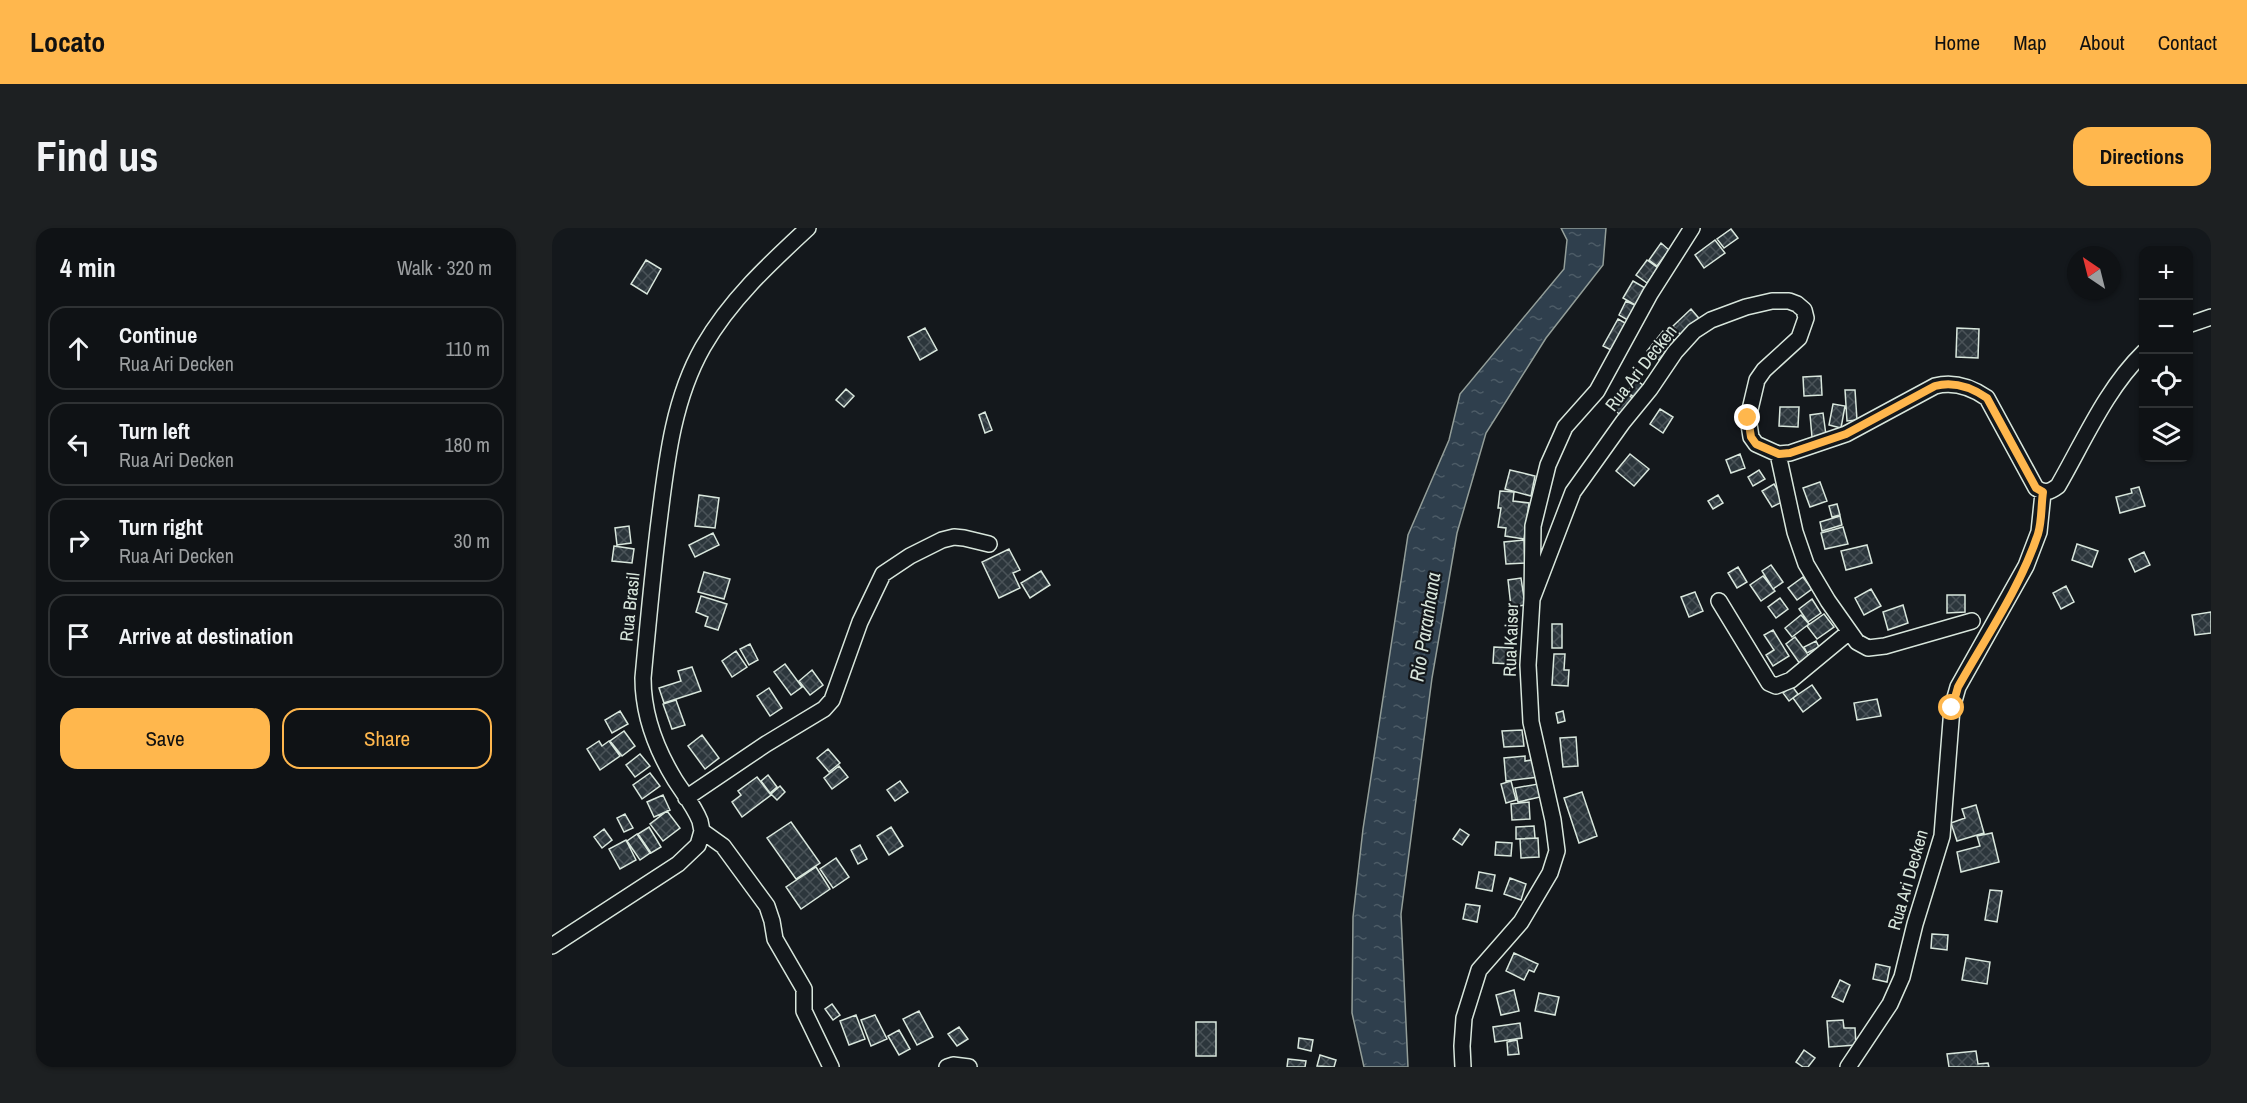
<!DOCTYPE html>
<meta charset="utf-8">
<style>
:root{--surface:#0f1215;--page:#1d2022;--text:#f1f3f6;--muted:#9b9ea0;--line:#2f3234;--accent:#ffb74d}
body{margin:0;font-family:"Archivo Narrow",sans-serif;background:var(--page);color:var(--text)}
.controls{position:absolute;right:18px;top:18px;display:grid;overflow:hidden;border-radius:12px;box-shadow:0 2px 4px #0004}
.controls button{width:54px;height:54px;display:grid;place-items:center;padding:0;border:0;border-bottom:2px solid var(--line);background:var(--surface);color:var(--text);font:30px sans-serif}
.compass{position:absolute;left:1515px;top:18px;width:54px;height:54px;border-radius:50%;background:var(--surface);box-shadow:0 2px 4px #0004;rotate:325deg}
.stop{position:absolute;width:18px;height:18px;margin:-14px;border:4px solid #ffb74d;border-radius:50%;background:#fff}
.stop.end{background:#ffb74d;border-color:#fff;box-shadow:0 2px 6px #0008}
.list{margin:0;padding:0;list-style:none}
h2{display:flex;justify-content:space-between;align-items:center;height:78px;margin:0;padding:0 24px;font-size:26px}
h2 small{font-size:20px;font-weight:400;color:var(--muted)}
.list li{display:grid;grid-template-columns:39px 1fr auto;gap:18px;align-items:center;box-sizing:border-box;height:84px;margin:0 12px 12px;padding:0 12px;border:2px solid var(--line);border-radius:18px}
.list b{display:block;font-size:22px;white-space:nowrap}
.list p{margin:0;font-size:20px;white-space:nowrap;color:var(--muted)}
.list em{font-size:20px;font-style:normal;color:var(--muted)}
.actions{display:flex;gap:12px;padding:18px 24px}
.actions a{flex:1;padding:14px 0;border:2px solid var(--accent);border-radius:18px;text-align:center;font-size:21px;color:var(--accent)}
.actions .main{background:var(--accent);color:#111}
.icon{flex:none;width:33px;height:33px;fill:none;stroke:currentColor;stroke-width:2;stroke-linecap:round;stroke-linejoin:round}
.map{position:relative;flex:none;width:1659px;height:839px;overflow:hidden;border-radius:18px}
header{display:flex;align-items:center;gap:36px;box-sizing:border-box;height:84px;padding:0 30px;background:var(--accent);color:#111}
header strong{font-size:28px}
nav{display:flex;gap:33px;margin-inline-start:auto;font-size:21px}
.intro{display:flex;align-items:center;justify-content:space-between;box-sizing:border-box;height:144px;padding:0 36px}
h1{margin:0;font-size:42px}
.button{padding:15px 27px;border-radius:18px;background:var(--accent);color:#111;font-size:21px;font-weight:700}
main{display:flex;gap:36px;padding:0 36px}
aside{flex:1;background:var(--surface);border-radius:18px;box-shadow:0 2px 4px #0004}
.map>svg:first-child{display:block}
</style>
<header>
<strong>Locato</strong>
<nav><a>Home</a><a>Map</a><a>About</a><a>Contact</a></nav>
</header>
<div class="intro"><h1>Find us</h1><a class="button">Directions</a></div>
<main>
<aside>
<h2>4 min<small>Walk · 320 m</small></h2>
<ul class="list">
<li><svg class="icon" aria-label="ahead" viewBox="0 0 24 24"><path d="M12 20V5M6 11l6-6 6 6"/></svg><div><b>Continue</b><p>Rua Ari Decken</p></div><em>110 m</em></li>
<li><svg class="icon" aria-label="left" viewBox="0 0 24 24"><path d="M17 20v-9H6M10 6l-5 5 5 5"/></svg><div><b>Turn left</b><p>Rua Ari Decken</p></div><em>180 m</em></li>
<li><svg class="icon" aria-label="right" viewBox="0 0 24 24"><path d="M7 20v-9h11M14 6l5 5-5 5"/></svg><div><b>Turn right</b><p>Rua Ari Decken</p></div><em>30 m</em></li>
<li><svg class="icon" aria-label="arrive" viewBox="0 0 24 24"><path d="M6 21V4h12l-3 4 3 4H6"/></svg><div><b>Arrive at destination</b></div></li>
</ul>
<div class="actions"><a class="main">Save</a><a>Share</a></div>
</aside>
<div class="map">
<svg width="1659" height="839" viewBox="0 0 1659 839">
<defs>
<pattern id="water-ripples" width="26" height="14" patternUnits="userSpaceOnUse" patternTransform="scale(1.5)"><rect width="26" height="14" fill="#2f3f4d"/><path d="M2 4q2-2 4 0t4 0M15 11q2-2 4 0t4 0" fill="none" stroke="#4c5b66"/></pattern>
<pattern id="building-cross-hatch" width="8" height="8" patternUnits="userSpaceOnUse" patternTransform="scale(1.5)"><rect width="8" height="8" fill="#2c363c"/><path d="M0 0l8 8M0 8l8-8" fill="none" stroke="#4a5358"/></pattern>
</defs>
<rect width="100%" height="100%" fill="#14181c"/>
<path fill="url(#water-ripples)" stroke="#939e99" stroke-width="1.5" d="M1009 0H1054L1051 37 994 110 934 205 905 305 880 450 849 686 856 839H812L800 785 801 689 811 601 856 307 897 212 908 166 1012 41 1015 12Z"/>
<path fill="url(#building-cross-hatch)" stroke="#d8e6dc" stroke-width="1.5" d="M1179 1 1186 10 1172 20 1165 11Z
M1163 12 1173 25 1152 40 1143 27Z
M1109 15 1117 22 1105 38 1097 32Z
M94 32 109 41 95 66 79 56Z
M1095 32 1106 40 1095 55 1084 47Z
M1081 53 1095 61 1085 78 1071 70Z
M1074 73 1087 79 1079 94 1067 87Z
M1139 81 1151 95 1132 111 1121 98Z
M1066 91 1075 96 1061 123 1051 118Z
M373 100 385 122 368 132 356 109Z
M1405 100 1427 101 1426 130 1404 129Z
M1111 103 1122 112 1107 132 1095 123Z
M1269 148 1270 167 1252 168 1251 149Z
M1084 152 1095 160 1086 172 1075 164Z
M294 161 302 168 292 179 284 172Z
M1293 162H1303L1305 192 1295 193Z
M1074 165 1084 173 1071 189 1061 181Z
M1281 176 1293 178 1289 200 1277 197Z
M1228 179H1247L1246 199 1227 198Z
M1108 181 1121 189 1111 205 1098 196Z
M433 184 440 202 433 205 427 187Z
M1271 185 1274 207 1260 209 1258 187Z
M1078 226 1097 241 1082 258 1064 243Z
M1188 226 1193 240 1179 245 1174 232Z
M958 242 983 248 979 268 953 261Z
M1207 242 1213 251 1201 258 1196 249Z
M1268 254 1275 273 1258 279 1251 260Z
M1222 256 1232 273 1220 279 1210 263Z
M1587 259 1593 278 1568 285 1564 269 1580 265 1579 261Z
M948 263 962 264 961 273 977 275 972 311 953 308 954 300 946 299 949 280H946Z
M147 267 167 270 163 300 143 298Z
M1166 267 1171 275 1161 281 1156 273Z
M1285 276 1288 287 1280 289 1277 278Z
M1288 288 1290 297 1270 303 1268 294Z
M77 298 79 315 65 317 63 300Z
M1291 299 1296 316 1273 321 1269 305Z
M161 305 167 317 143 329 137 317Z
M972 312 973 335 954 336 952 314Z
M1525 316 1546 323 1540 339 1520 332Z
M1315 317 1320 335 1294 342 1289 323Z
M62 318 82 321 80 335 60 333Z
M457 321 468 342 461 345 468 360 447 370 430 334Z
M1592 324 1598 337 1583 344 1577 331Z
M1219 337 1231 354 1221 361 1210 343Z
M1186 339 1195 354 1185 360 1176 345Z
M489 343 498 357 478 370 469 355Z
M152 344 178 351 172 371 146 364Z
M1211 348 1223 363 1209 373 1198 357Z
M1251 349 1260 361 1245 372 1236 360Z
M969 350 973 377 959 379 956 352Z
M1514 358 1522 374 1509 381 1501 365Z
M1319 361 1329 378 1312 387 1303 370Z
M1143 364 1151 383 1137 389 1129 369Z
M1395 367H1413V384L1395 385Z
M149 368 175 376 166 402 153 398 156 389 144 384Z
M1228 370 1236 381 1224 390 1216 379Z
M1260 371 1269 385 1256 394 1247 381Z
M1351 377 1356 395 1336 402 1331 384Z
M1659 384V405L1643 407 1640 387Z
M1272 386 1282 399 1265 411 1255 398Z
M1249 387 1257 396 1240 409 1233 400Z
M1000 396H1010V420H1000Z
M1221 402 1237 428 1221 438 1214 427 1222 422 1212 407Z
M1243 409 1258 429 1248 436 1234 416Z
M1264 413 1267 419 1255 425 1252 419Z
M198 416 206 432 197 437 188 421Z
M942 419 961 420 960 436 941 435Z
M184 423 195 439 180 449 170 433Z
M1002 426H1013L1012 442H1017L1016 458 1000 457Z
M233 436 250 459 239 467 222 444Z
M140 439 149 463 112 475 107 460 129 453 126 443Z
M260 442 271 457 258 467 247 453Z
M1260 457 1269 470 1251 484 1241 470Z
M1240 458 1246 466 1237 473 1231 465Z
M217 460 230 480 218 488 205 468Z
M1325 471 1329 488 1305 492 1302 475Z
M124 472 133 497 120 501 111 476Z
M68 483 76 496 60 505 53 492Z
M1011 483 1013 493 1006 495 1004 485Z
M970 502 972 518 952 519 950 503Z
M72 503 83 518 70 528 58 513Z
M150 507 167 530 153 541 136 518Z
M1024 509 1026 538 1011 539 1008 510Z
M47 513 50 518 57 513 68 528 48 542 35 521Z
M276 521 288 535 277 544 265 530Z
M88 526 98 538 83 549 74 537Z
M973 528V533L985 531 987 549 954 553 952 530Z
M287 538 296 549 280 561 272 550Z
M98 545 108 558 90 571 81 557Z
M216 547 225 559 218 565 209 553Z
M205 549 219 567 190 589 180 574 189 567 186 563Z
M348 553 356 564 343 573 335 562Z
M959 553 964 572 954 575 949 556Z
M986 556 988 569 966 574 963 560Z
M228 558 233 564 225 572 219 566Z
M1030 564 1045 608 1027 615 1012 570Z
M111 567 118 582 102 589 95 574Z
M977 574 978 591 960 592 959 576Z
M1424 577 1432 605 1405 613 1399 595 1413 590 1410 581Z
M115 583 128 600 111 613 98 596Z
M73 586 81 600 72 604 65 590Z
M239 594 268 635 244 651 215 610Z
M982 598 983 610 964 611V599Z
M97 599 109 619 99 625 86 606Z
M339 599 351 618 337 627 325 608Z
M52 601 60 612 50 620 42 609Z
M908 601 917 607 910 617 901 611Z
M1440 605 1447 634 1409 644 1405 624 1428 618 1425 608Z
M85 606 98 625 88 632 75 613Z
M986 610 987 629 969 630 968 611Z
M74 612 84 632 68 641 57 621Z
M944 614 960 615 959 628 943 627Z
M308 617 315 631 306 636 299 622Z
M284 630 297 649 281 660 268 641Z
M264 639 278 661 249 681 234 659Z
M927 644 943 647 940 663 924 660Z
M958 650 974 656 969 672 952 666Z
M1438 662 1450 663 1445 694 1433 692Z
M914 676 928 678 925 694 911 691Z
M1380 706 1396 707 1395 722 1379 720Z
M962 725 986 736 982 744 977 742 972 752 954 743Z
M1414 730 1438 734 1435 756 1410 752Z
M1324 736 1338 739 1335 754 1321 751Z
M1288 752 1298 757 1291 774 1280 769Z
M962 762 967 783 949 787 944 767Z
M987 765 1007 769 1003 787 983 783Z
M280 776 288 787 281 792 273 781Z
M367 783 381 809 365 817 351 791Z
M304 787 313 811 297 817 288 793Z
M323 787 335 811 319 818 309 792Z
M1291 792 1292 800H1303L1304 817 1277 819 1275 793Z
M644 794H664V828H644Z
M968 795 970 810 943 814 941 799Z
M407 799 416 811 405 818 396 806Z
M347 802 358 821 347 827 336 808Z
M747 810 761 812 759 823 746 820Z
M965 812 967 826 956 827 955 814Z
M1252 822 1263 830 1256 839H1251L1244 834Z
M1424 823 1426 836 1436 835 1437 839H1397L1395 826Z
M768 827 784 832 782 839 765 838Z
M736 831 754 833 753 839H735Z"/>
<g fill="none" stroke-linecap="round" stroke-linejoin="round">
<defs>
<path id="minor" d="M1636 97 1659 89
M1226 226 1243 304 1254 336 1276 373 1305 414 1316 420 1333 418 1420 393
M980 371 1021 264 1071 194 1098 161 1123 124 1142 103 1159 92 1194 79 1220 73H1237L1245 76 1252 82 1254 90 1247 110 1212 142 1205 152 1196 190 1199 209 1204 216 1226 226 1238 225 1294 206 1383 158C1402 153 1419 159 1435 170L1484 260C1493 266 1498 264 1506 258 1532 213 1554 161 1592 124
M1167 373 1217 455 1224 458 1239 452 1297 404
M134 570 214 516 272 481 280 472 308 394 331 346 358 328 390 312 402 309 412 310 437 316
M150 603 171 618 215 678 220 693 223 711 252 761V783L279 839
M0 718 126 636 146 617 150 603 148 593C142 578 132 566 123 552 104 521 91 487 91 450 96 395 101 340 108 286 115 229 122 170 151 119 178 72 217 36 256 0
M395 839 401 837 417 839
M911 839 910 818 912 790 927 742 969 694 998 645 1005 623 1001 592 979 494 976 437 980 371 981 298 996 237 1013 199 1045 163 1098 66 1140 0
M1296 839 1338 776 1350 749 1363 696 1390 608 1400 480 1406 459 1474 338 1487 304 1491 265"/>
</defs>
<use href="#minor" stroke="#d8e6dc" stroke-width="18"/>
<use href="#minor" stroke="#14181c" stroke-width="15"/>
</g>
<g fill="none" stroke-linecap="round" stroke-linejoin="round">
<path stroke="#ffb74d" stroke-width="8" d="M1196 190 1199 209 1204 216 1227 226 1238 225 1294 206 1383 158C1402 153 1419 159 1435 170L1484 260 1491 264C1489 278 1490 293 1486 306 1469 358 1433 411 1406 459L1400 480"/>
</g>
<g text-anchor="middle" stroke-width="4.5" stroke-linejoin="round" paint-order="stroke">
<g font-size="18" fill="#d8e6dc" stroke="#14181c">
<text transform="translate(1089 140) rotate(-52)" y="6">Rua Ari Decken</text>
<text transform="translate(78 379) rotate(-84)" y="6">Rua Brasil</text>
<text transform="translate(959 412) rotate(-88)" y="6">Rua Kaiser</text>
<text transform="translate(1356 652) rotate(-74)" y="6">Rua Ari Decken</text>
</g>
<g font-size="20" font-style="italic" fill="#d8e6dc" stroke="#14181c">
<text transform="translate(873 399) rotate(-81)" y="7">Rio Paranhana</text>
</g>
</g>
</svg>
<div class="controls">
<button>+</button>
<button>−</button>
<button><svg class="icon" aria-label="locate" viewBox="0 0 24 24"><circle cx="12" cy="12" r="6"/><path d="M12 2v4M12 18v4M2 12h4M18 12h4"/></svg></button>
<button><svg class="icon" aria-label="layers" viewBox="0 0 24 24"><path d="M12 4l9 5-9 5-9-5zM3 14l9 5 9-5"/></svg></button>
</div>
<svg class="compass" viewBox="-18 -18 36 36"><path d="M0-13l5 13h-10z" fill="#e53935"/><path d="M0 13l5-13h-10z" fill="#9b9ea0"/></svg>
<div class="stop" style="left:1400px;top:480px"></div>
<div class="stop end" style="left:1196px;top:190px"></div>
</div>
</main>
